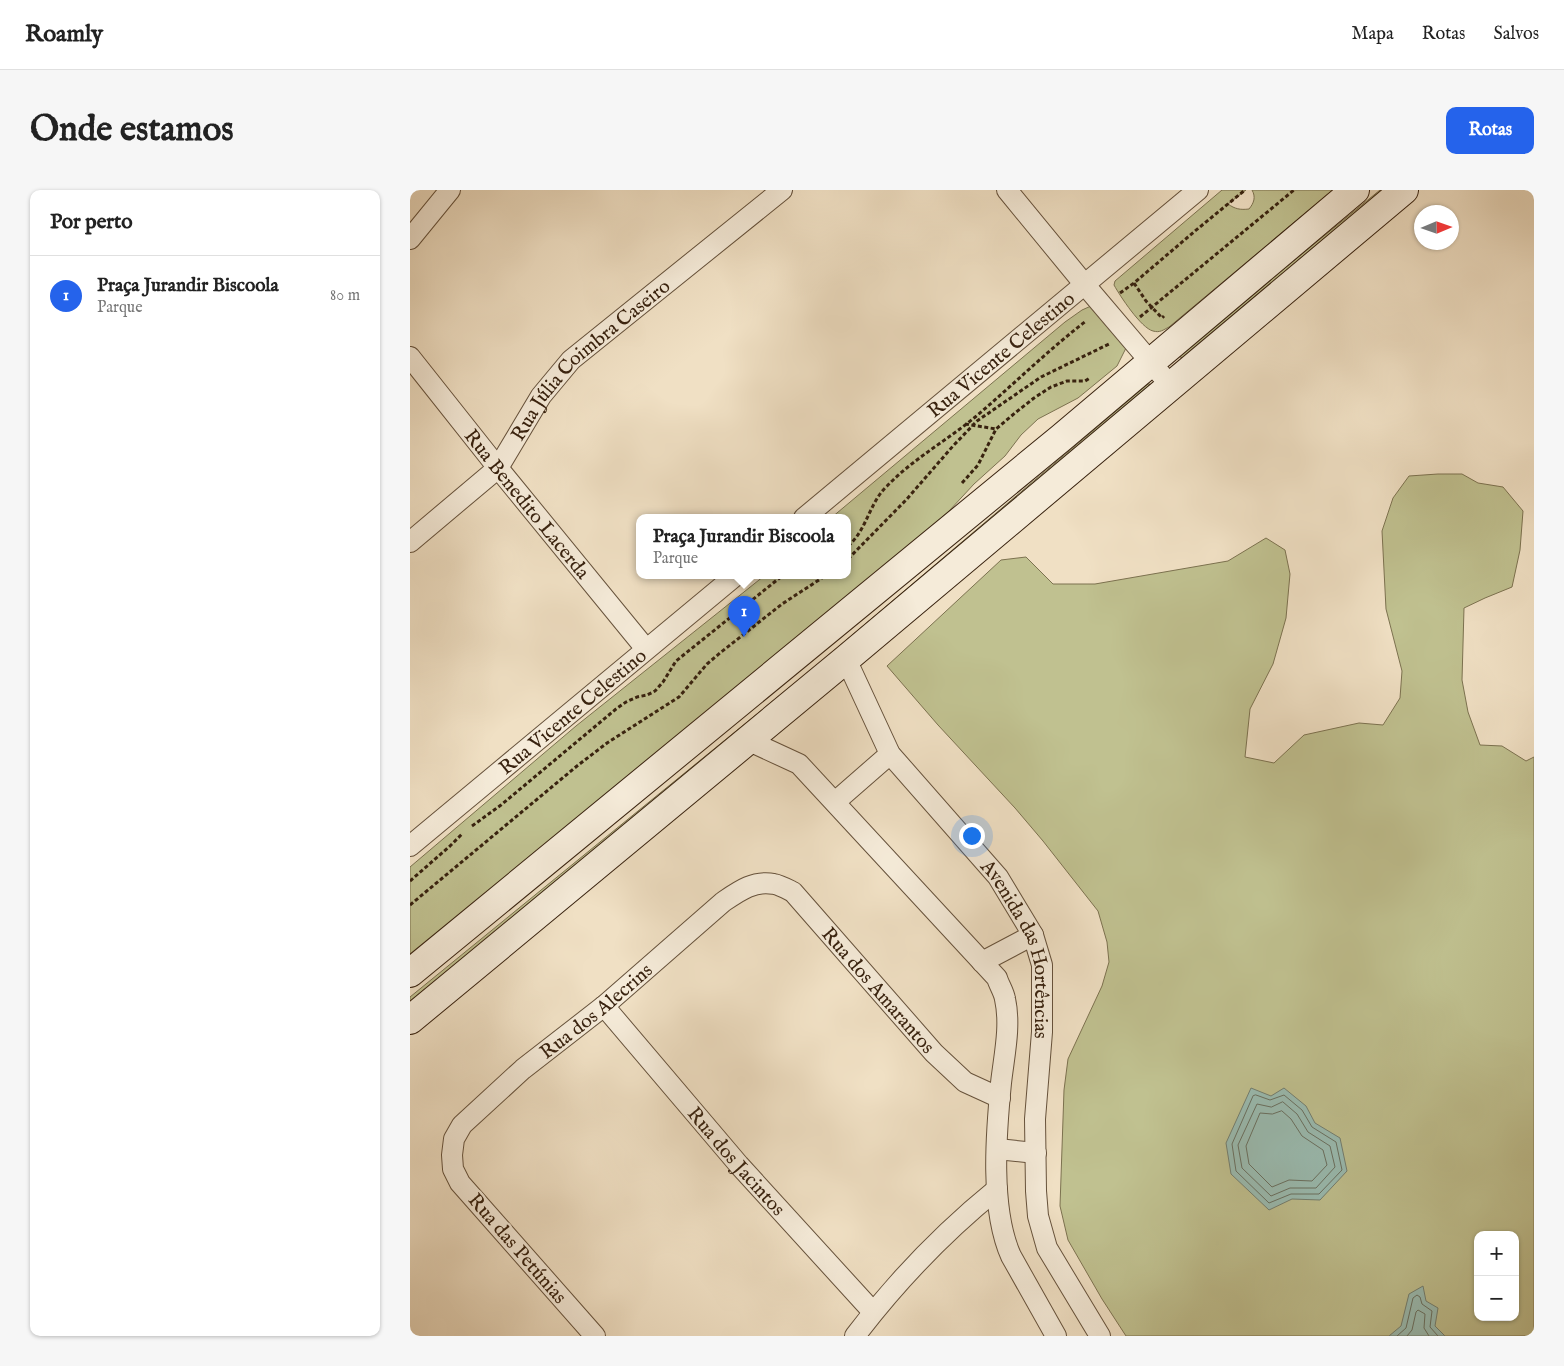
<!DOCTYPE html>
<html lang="pt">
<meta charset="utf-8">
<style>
:root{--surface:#fff;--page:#f6f6f6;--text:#222;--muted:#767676;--line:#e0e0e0;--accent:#2563eb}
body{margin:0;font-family:"IM FELL English",serif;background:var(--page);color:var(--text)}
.controls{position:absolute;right:15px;bottom:15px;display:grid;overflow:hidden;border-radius:10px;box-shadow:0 1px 4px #0004}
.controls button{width:45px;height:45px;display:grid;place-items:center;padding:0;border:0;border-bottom:1px solid var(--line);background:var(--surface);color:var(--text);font:25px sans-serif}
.compass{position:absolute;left:1004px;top:15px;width:45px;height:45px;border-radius:50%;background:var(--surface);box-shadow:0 1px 4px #0004;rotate:88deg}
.you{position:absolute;left:561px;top:645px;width:18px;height:18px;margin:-12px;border:4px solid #fff;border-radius:50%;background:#1a73e8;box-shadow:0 0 0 8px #1a73e833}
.badge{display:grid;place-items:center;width:32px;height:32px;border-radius:50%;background:var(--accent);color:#fff;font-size:16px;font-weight:700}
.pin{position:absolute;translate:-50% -41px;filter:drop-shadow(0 1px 2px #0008)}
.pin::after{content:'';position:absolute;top:26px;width:18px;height:15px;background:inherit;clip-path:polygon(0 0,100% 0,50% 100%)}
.popup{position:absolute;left:226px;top:324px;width:215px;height:65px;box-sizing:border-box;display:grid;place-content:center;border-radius:10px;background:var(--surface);filter:drop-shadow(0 1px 4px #0005);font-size:16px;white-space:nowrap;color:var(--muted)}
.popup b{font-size:19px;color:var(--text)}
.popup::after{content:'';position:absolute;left:50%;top:100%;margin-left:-10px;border:10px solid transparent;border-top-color:var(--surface)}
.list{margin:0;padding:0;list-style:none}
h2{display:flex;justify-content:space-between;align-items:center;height:65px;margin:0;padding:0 20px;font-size:21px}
h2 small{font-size:16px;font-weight:400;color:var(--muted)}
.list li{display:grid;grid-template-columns:32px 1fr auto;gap:15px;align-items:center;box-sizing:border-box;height:80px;padding:0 20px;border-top:1px solid var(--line)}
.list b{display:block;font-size:19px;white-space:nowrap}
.list p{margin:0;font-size:16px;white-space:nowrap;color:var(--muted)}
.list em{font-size:16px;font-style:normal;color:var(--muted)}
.map{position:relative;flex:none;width:1124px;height:1146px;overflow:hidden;border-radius:10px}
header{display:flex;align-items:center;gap:30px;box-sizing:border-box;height:70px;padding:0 25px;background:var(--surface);border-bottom:1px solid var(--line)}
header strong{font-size:24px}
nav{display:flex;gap:28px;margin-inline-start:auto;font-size:18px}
.intro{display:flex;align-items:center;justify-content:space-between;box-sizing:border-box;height:120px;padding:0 30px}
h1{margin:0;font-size:35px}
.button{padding:12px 22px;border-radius:10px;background:var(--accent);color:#fff;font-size:18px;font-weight:700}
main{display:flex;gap:30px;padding:0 30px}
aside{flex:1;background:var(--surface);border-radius:10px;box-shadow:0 1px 4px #0004}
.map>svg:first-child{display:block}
</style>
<header>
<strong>Roamly</strong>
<nav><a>Mapa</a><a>Rotas</a><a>Salvos</a></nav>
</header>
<div class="intro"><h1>Onde estamos</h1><a class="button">Rotas</a></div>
<main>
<aside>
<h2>Por perto<small></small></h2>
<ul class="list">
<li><span class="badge">1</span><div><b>Praça Jurandir Biscoola</b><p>Parque</p></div><em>80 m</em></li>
</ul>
</aside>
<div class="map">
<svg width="1124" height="1146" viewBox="0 0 1124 1146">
<rect width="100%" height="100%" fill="#f0e0c4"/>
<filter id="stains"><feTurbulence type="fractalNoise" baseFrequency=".004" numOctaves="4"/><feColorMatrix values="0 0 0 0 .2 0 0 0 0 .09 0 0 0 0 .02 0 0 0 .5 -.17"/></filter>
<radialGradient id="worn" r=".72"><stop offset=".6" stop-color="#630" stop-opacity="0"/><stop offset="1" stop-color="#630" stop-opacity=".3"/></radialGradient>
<path fill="#c0c190" stroke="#7c7250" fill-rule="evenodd" d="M812 0H836L818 14C825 19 830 20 839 19 844 13 846 7 842 0H923L759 137C753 140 750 143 743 141 731 138 710 106 704 95L705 91Z
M970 0H977L790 153 774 168 770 167V164Z
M681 116 716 158 707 176 668 208 628 229 611 245 595 266 564 294 539 321 500 356 0 769V677L166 536 354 386H438V328H421L655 132 672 120Z
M738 194H740L736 200C492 406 248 611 0 811V807L407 475Z
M1028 284H1052L1068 293 1093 297 1113 321 1110 360 1102 397 1075 408 1054 418 1052 490 1058 522 1070 555 1092 556 1116 571 1124 567V1146H716L692 1109 658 1050 650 1016 654 900 658 869 692 796 699 772 697 752 688 721 633 651 605 618 528 535 477 476 591 370 616 367 643 394H685L818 371 856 348 875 360 880 384 876 428 863 474 840 519 835 567 864 573 894 545 949 533 973 535 990 508 992 481 976 419 972 341 983 308 999 286ZM1068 1045H1105V1127H1068Z"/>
<path fill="#9abdb3" stroke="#737f71" d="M841 898 861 906 874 898 896 916 905 933 930 948 937 981 910 1010 882 1009 859 1020 821 984 816 953Z
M1013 1096 1016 1111 1028 1118 1025 1136 1035 1146H979L991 1136 999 1104Z"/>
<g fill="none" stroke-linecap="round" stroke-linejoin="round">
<path stroke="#697061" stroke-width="1" d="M846 905 860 910 874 905 892 920 902 937 926 952 932 980 909 1004H881L859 1013 826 981 822 954 843 906Z
M873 912 887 924 898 942 920 956 925 977 906 998H880L861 1006 832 978 828 955 847 914 861 917Z
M872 921 881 929 892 946 913 960 917 975 902 991 879 990 862 997 839 974 836 956 850 923 862 924Z
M987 1146 996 1138 1003 1108 1007 1105 1010 1107 1012 1114 1022 1121 1020 1137 1028 1146
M997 1146 1002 1140 1006 1122 1008 1120 1015 1124 1014 1138 1019 1146"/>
<defs>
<g id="minor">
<path d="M597 0 675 95 760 195"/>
<path d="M0 49 40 0"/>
<path id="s1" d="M0 167 88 278 236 459"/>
<path id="s2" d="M394 328 788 0"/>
<path id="s3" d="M0 352 88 278 131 206 161 170 372 0"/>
<path id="s4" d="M436 469 480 564 588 687 623 745 632 775V842L625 929 626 1001 628 1026 637 1058 690 1146"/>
<path d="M337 550 389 574 587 788C589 795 594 802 595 809 601 836 594 866 591 893 586 944 580 1019 601 1066L646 1146"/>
<path d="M425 612 480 564"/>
<path id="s5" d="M0 656 325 386"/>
<path d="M572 772 623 745"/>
<path id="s6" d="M194 816 329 975 463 1122"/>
<path d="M587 959 626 963"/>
<path id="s7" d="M185 1146 50 993 43 979 42 965 44 949 52 935 113 879 194 816 313 712C329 701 344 690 364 694 370 695 377 699 383 702L524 863 555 892 590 908"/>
<path d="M445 1146C486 1092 534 1042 587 999"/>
</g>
<path id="secondary" d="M0 783 651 248 945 0
M0 830 436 469 994 0"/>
</defs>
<use href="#minor" stroke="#66523c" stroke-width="22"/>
<use href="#secondary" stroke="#38220f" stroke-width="30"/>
<path stroke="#38220f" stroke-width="3" stroke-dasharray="4 2.5" stroke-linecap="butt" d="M724 93 736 111 752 128 754 126
M710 103 724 93 785 41 835 0
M730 127 884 0
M555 234 586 239
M552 293 568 275 586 239 605 223 624 208 641 197 657 191H675L680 188
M438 356C457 340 459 313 477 296 503 269 536 251 564 228 602 196 637 161 676 131
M438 369 496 310 543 256 567 231 631 187 699 154
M62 636 91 615 206 519 216 512 227 507 237 505 245 501 253 492 266 471 372 386
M0 691 40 656 53 643
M0 715 167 576 197 553 269 507 297 474 310 463 372 414 415 386"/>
<use href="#minor" stroke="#f5ebd9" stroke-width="20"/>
<use href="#secondary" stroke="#f5ebd9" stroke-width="28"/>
</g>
<g text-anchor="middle" stroke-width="4.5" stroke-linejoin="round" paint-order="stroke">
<g font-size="20" fill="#38220f" stroke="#f5ebd9">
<text dy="7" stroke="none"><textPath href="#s2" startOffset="256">Rua Vicente Celestino</textPath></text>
<text dy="7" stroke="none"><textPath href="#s3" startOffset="259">Rua Júlia Coimbra Caseiro</textPath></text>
<text dy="7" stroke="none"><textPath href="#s1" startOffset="188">Rua Benedito Lacerda</textPath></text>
<text dy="7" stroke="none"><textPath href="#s5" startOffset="211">Rua Vicente Celestino</textPath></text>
<text dy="7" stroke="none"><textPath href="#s4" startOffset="345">Avenida das Hortências</textPath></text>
<text dy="7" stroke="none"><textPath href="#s7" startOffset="816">Rua dos Amarantos</textPath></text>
<text dy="7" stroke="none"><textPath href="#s7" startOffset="442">Rua dos Alecrins</textPath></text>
<text dy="7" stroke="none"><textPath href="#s6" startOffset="204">Rua dos Jacintos</textPath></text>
<text transform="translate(108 1058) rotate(49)" y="7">Rua das Petúnias</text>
</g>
</g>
<rect width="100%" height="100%" filter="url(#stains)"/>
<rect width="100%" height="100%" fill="url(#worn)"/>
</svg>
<div class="controls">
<button>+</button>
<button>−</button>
</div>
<svg class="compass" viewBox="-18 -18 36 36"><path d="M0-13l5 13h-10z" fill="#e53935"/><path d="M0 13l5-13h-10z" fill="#767676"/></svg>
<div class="you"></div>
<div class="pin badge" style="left:334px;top:447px">1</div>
<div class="popup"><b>Praça Jurandir Biscoola</b>Parque</div>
</div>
</main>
